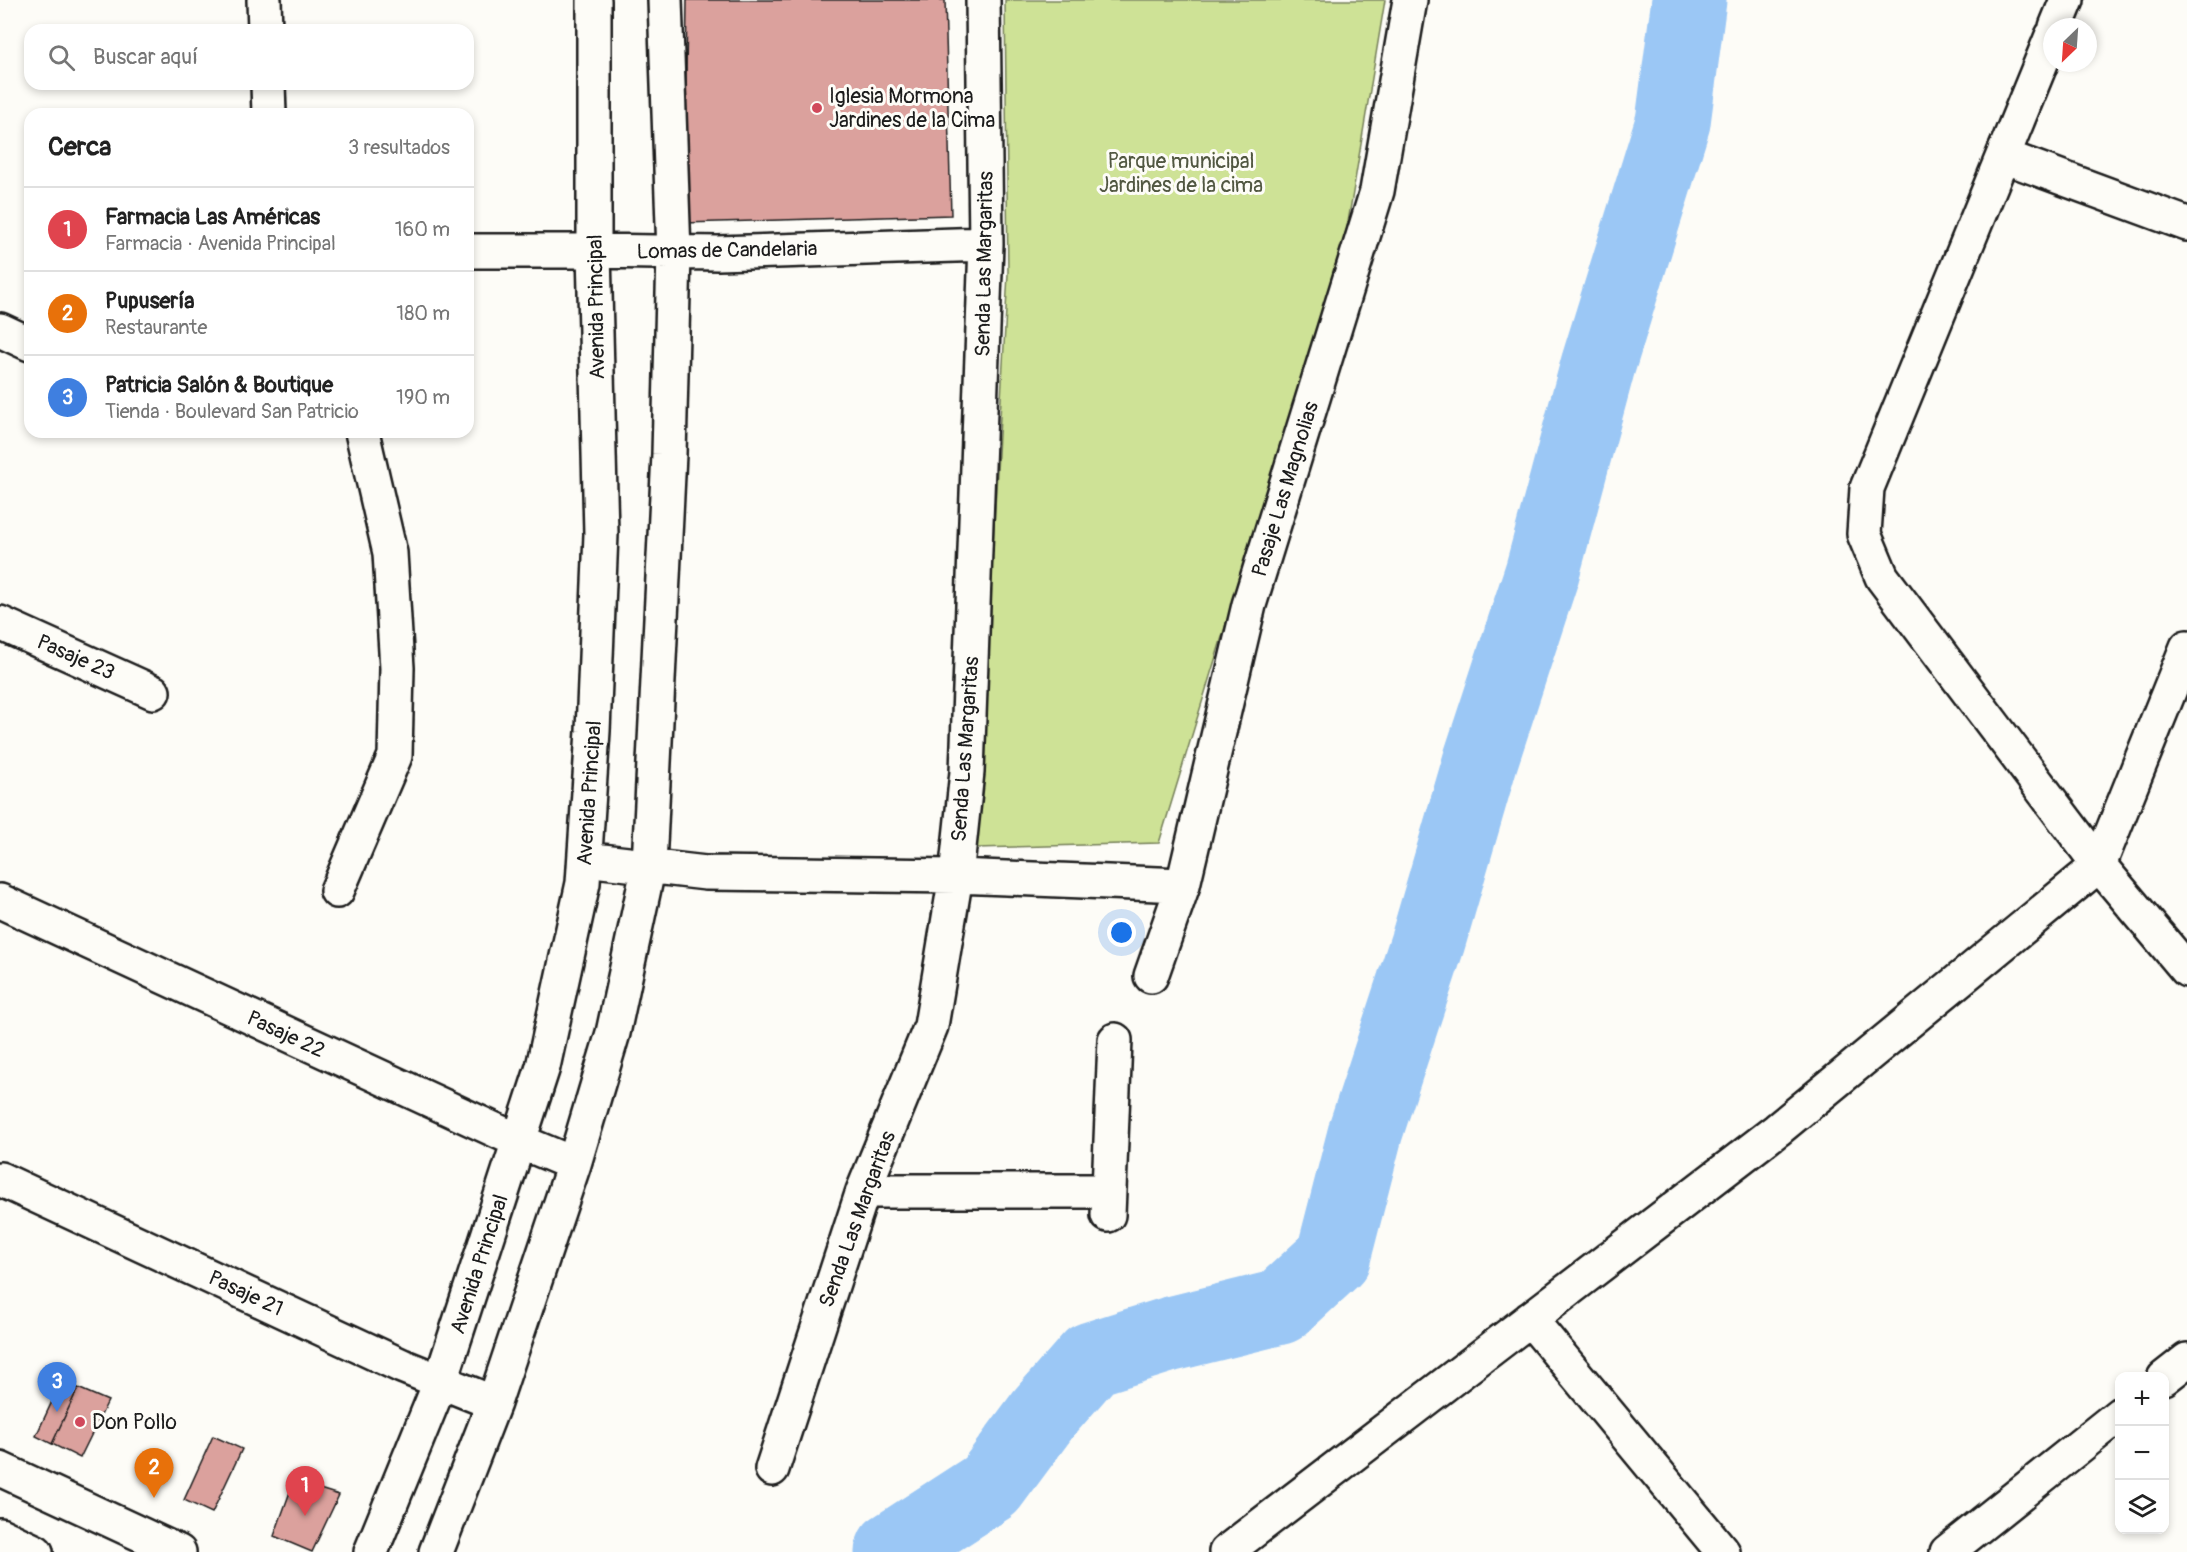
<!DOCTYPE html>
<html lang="es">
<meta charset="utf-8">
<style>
:root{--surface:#fff;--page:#f6f6f6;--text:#222;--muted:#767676;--line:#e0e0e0;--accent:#0b8043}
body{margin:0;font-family:Pangolin,sans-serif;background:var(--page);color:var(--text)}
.controls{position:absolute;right:18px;bottom:18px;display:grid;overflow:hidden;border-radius:12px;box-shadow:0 3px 9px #0003}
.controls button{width:54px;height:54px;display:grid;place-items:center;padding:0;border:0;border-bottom:2px solid var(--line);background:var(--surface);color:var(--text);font:30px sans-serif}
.compass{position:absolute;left:2043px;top:18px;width:54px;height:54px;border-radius:50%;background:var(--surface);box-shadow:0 3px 9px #0003;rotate:205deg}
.you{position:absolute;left:1122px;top:933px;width:21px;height:21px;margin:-15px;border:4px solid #fff;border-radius:50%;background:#1a73e8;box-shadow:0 0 0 9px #1a73e833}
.badge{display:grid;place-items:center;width:39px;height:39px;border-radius:50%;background:var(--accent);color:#fff;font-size:20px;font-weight:700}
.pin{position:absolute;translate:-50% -50px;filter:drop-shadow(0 2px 3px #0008)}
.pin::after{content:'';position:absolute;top:32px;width:21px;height:18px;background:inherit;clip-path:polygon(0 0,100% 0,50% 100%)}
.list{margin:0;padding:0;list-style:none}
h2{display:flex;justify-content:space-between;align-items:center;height:78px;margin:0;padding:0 24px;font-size:26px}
h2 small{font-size:20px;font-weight:400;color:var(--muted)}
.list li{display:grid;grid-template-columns:39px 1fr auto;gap:18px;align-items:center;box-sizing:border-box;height:84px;padding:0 24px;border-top:2px solid var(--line)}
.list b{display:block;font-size:22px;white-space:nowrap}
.list p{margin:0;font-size:20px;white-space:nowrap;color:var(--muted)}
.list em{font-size:20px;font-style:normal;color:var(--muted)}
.icon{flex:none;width:33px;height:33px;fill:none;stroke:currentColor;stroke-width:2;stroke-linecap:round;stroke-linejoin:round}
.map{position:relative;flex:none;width:2187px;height:1552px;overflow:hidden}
.search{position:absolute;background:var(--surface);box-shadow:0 3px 9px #0003;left:24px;top:24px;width:450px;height:66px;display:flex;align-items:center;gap:15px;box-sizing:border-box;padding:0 21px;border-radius:18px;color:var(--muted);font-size:22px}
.panel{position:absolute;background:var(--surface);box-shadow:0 3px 9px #0003;left:24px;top:108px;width:450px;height:330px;border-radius:18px}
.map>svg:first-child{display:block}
</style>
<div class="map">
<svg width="2187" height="1552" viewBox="0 0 2187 1552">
<rect width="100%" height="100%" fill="#fdfcf7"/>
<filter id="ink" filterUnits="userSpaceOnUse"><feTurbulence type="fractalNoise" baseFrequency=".0167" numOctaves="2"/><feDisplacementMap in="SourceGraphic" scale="12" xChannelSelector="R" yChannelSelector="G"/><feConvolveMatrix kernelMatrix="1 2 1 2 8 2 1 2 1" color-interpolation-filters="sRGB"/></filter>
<g filter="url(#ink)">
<path fill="#cee296" stroke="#757f59" stroke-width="1.5" d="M1005 0H1385L1347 228 1159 843 976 848 1008 274Z"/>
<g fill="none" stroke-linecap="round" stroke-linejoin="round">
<path stroke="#9bc7f5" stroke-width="75" d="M892 1552 893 1549 990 1486 1044 1413 1091 1359 1171 1334 1280 1307 1333 1258 1366 1130 1428 941 1481 759 1542 573 1598 365 1673 122 1689 0"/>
</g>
<path fill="#dba19d" stroke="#1c1c1c" stroke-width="1.5" d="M687 0H945L951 215 684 223Z
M62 1380 78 1388 52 1444 36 1436Z
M78 1388 108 1401 80 1458 52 1444Z
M213 1436 242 1449 212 1513 184 1500Z
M294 1481 339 1495 312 1552 274 1536Z"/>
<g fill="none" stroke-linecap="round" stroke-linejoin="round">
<defs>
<path id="street" d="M264 0 265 30
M2056 27 2067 0
M2052 36 1867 488 1864 534 1882 577 2099 865 2187 970
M268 84 269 114
M2003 156 2187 224
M468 251H594L718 253 986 244
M0 330 30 344
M0 623 153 692
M585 859 706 873 956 876 1183 885
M337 891 395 756 397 668 390 553 362 432
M0 901 519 1141 574 1164
M1151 976 1183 885 1249 605 1377 191 1410 0
M0 1179 402 1366 494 1403
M863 1191H1109
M1108 1215 1115 1040
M1530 1319 1723 1552
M2164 1378 2187 1360
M772 1469 863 1191 931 1026 956 876 967 772 986 244 983 0
M371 1552 440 1383 543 1067 583 883 593 731 601 534 594 251V0
M436 1552 494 1403 574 1164 613 1033 649 865 669 454 674 253 665 0
M1226 1552 1777 1130 2099 865 2187 647
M1947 1552 2120 1414"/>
<path id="secondary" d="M0 1469 179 1552
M0 1535 36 1552"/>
</defs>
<use href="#street" stroke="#1c1c1c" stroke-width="38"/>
<use href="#secondary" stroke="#1c1c1c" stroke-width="38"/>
<use href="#street" stroke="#fdfcf7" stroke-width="33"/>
<use href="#secondary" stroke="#fdfcf7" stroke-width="33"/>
</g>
</g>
<g fill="#d1495b" stroke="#fdfcf7" stroke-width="2">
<circle cx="817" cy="108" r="6"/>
<circle cx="80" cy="1422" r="6"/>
</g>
<g text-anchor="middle" stroke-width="6" stroke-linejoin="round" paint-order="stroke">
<g font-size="21" fill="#1c1c1c" stroke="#fdfcf7" text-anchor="start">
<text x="829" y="103">Iglesia Mormona<tspan x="829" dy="24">Jardines de la Cima</tspan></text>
<text x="92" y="1429">Don Pollo</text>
</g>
<g font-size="21" fill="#515741" stroke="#fdfcf7">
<text x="1181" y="168">Parque municipal<tspan x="1181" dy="24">Jardines de la cima</tspan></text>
</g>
<g font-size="21" fill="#1c1c1c" stroke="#fdfcf7">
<text transform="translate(727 250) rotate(-1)" y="7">Lomas de Candelaria</text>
<text transform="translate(984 264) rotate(-89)" y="7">Senda Las Margaritas</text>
<text transform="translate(596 307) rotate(-91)" y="7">Avenida Principal</text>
<text transform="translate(1285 489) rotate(-73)" y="7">Pasaje Las Magnolias</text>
<text transform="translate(76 657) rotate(24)" y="7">Pasaje 23</text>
<text transform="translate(965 749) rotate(-86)" y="7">Senda Las Margaritas</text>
<text transform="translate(589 793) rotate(-86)" y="7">Avenida Principal</text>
<text transform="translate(286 1034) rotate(25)" y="7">Pasaje 22</text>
<text transform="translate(857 1219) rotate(-70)" y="7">Senda Las Margaritas</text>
<text transform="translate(479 1264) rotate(-72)" y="7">Avenida Principal</text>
<text transform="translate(246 1293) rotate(25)" y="7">Pasaje 21</text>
</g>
</g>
</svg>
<div class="controls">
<button>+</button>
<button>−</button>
<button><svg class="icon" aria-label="layers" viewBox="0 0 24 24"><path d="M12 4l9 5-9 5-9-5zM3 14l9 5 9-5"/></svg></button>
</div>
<svg class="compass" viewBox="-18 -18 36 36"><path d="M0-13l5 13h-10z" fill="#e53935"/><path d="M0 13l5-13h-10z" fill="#767676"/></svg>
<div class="you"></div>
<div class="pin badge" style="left:305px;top:1516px;background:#e0444e">1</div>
<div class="pin badge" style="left:154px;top:1498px;background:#e8710a">2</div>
<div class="pin badge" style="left:57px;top:1412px;background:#3f7fe0">3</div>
<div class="search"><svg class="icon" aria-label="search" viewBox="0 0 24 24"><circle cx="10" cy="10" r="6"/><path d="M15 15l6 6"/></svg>Buscar aquí</div>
<section class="panel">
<h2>Cerca<small>3 resultados</small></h2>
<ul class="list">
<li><span class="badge" style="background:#e0444e">1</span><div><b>Farmacia Las Américas</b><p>Farmacia · Avenida Principal</p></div><em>160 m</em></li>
<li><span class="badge" style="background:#e8710a">2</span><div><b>Pupusería</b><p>Restaurante</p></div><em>180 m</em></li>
<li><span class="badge" style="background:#3f7fe0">3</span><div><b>Patricia Salón &amp; Boutique</b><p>Tienda · Boulevard San Patricio</p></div><em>190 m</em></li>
</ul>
</section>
</div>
